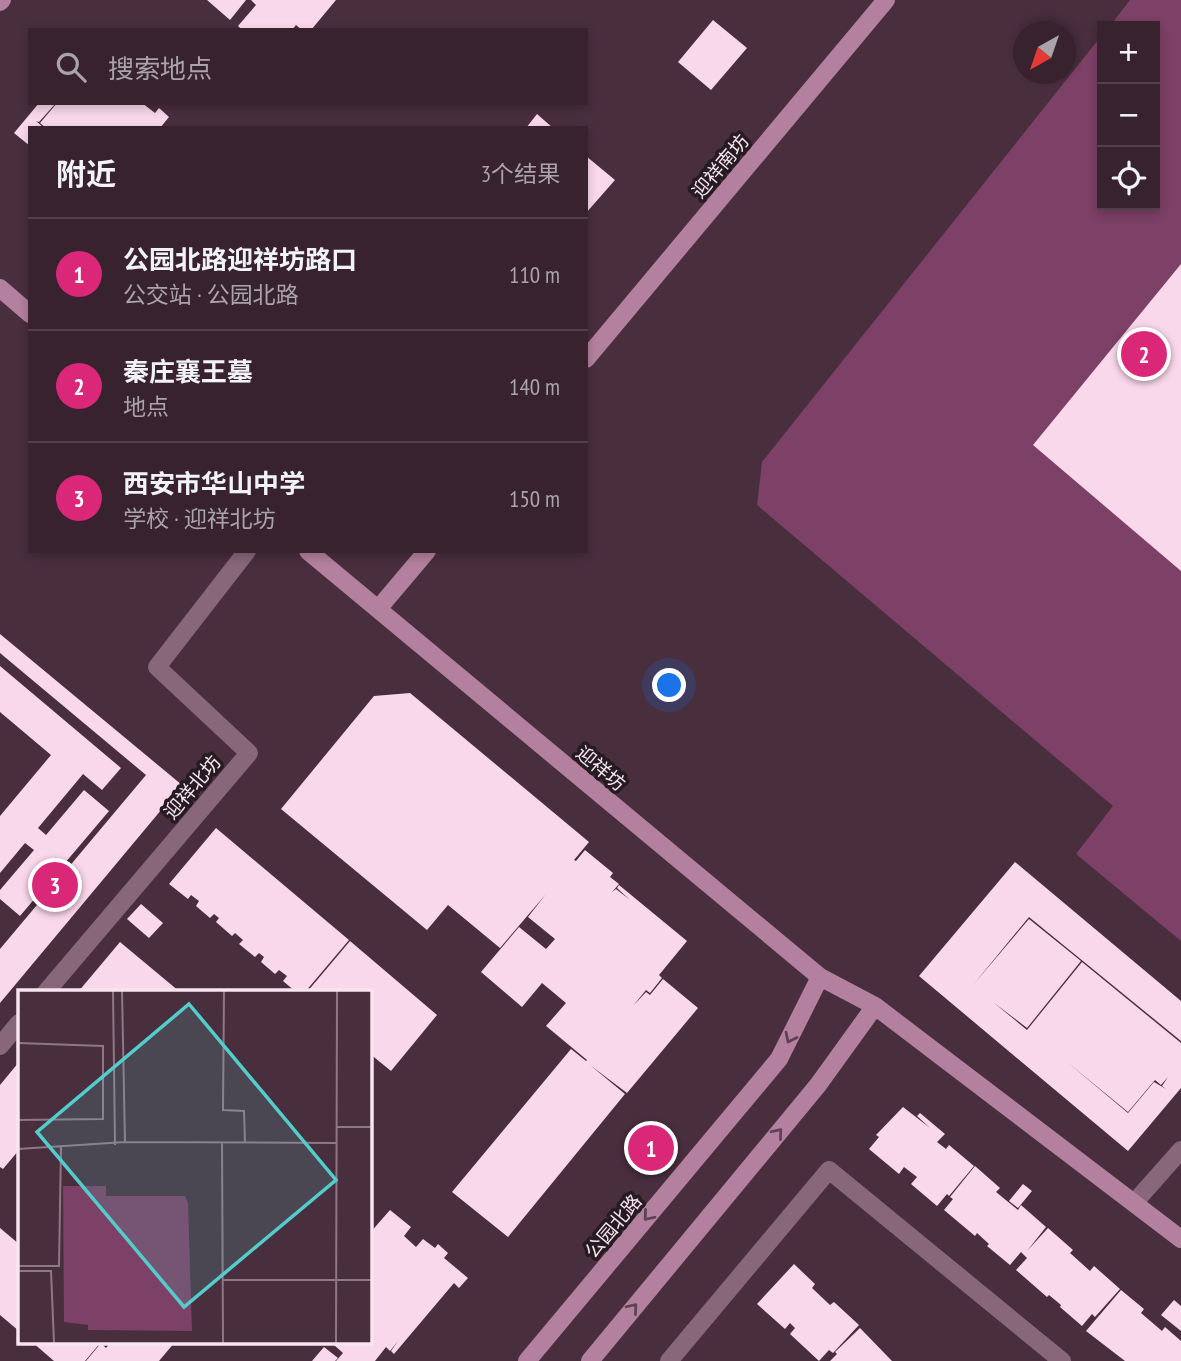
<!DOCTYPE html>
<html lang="zh">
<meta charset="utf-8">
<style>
:root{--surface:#37222e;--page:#422f3a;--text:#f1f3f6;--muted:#aaa4aa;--line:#513f4a;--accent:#db2777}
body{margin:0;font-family:"PT Sans Narrow","Noto Sans SC",sans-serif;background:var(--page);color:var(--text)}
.controls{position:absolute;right:21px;top:21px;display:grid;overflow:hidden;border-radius:0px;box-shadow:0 4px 10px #0003}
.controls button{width:63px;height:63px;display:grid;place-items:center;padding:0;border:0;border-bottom:2px solid var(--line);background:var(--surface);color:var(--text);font:35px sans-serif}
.compass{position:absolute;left:1013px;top:21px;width:63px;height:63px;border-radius:50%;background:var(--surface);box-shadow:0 4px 10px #0003;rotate:220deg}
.you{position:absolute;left:670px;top:686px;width:24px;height:24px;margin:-18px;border:5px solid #fff;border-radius:50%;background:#1a73e8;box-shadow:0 0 0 10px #1a73e833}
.badge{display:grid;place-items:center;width:46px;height:46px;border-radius:50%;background:var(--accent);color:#fff;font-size:23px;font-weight:700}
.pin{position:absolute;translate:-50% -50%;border:4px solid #fff;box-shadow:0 2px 7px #0006}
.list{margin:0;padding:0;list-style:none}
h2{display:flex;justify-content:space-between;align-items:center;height:91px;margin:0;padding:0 28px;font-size:30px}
h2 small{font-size:23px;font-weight:400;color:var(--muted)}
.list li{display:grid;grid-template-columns:46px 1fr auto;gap:21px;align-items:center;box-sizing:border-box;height:112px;padding:0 28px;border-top:2px solid var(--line)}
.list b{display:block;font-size:26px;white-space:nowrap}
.list p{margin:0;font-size:23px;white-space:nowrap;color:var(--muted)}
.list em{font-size:23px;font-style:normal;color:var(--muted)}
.icon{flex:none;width:38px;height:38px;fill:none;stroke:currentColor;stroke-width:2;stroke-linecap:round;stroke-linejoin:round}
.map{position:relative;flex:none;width:1181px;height:1361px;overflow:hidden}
.search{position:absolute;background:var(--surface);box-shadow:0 4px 10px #0003;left:28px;top:28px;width:560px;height:77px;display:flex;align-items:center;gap:18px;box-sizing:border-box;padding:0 24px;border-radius:0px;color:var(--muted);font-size:26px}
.panel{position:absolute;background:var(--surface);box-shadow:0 4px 10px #0003;left:28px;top:126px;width:560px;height:427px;border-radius:0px}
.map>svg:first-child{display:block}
</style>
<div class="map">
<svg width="1181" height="1361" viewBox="0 0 1181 1361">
<rect width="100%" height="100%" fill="#492e3e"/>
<path fill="#7d4066" d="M1130 0H1181V941L1076 854 1113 806 757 505 762 462 1102 35V205H1155V26H1110Z"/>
<path fill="#fad8eb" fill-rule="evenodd" d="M207 0H246L230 20Z
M251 0H336L311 30H302L296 25 292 30H242L238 26 256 5Z
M713 20 747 48 711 90 678 62Z
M39 103H56L39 122 36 121 44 128H30V146L14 133Z
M57 103H142L155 113 159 108 169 117 160 128H46L40 123Z
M537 114 553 128H526Z
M586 156 615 180 586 213Z
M1181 264V571L1033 445Z
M0 634 182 785 0 1003V949L146 775 0 653Z
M0 666 121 768 102 790 83 774 38 828 46 835 84 790 109 811 20 916 0 899V890L34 850 25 843 0 873V816L51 755 0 712Z
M410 693 589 842 574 860 576 861 585 850 613 873 610 877 619 884 612 892 616 889 630 900 617 888 619 885 687 941 659 975 662 978 650 993 646 990 633 1006 646 992 650 995 663 979 698 1008 627 1093 590 1065 625 1094 508 1237 452 1192 571 1049 586 1061 587 1060 546 1026 566 1003 542 983 522 1007 481 972 519 927 546 949 555 939 528 917 546 894 500 948 448 905 427 930 281 809 374 696Z
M216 828 349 940 305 992 302 990 296 992 283 981 287 976 279 970 275 974 261 962 264 957 259 953 255 957 239 944 243 940 235 933 232 936 216 922 219 918 214 914 210 918 196 906 199 901 191 895 188 899 169 884Z
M1015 862 1181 1001V1041L1029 917 973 985 1029 919 1081 961 1027 1028 993 1002 1027 1030 1082 962 1181 1043V1088L1128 1151 919 976ZM1067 1062 1128 1112 1155 1080 1161 1085 1168 1077 1162 1086 1166 1089 1154 1082 1128 1113Z
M141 904 163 923 149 938 127 919Z
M350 941 437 1015 391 1071 369 1053V992H307Z
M120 942 180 992H78Z
M19 1062V1150L3 1169 0 1167V1085Z
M903 1107 930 1128 917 1116 920 1113 945 1134 937 1142 946 1149 949 1145 974 1166 949 1196 947 1194 937 1206 911 1184 917 1177 904 1167 899 1174 869 1149 879 1137 876 1135Z
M975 1166 1000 1188 996 1192 1018 1210 1021 1205 1046 1227 1027 1251 1048 1228 1073 1250 1070 1253 1090 1271 1094 1266 1120 1289 1095 1317 1092 1314 1082 1326 1060 1307 1061 1305 1049 1295 1047 1297 1016 1270 1027 1258 1021 1252 1010 1265 987 1246 989 1244 977 1233 975 1236 944 1210 953 1199 950 1197Z
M1023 1184 1032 1191 1018 1208 1009 1201Z
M390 1210 411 1227 404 1236 416 1247 423 1239 435 1248 438 1244 448 1253 444 1258 468 1278 459 1288 454 1283 394 1354 391 1351 398 1341 390 1351 386 1347 375 1361H336L343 1353 334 1345 336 1342H369V1234Z
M0 1228 19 1244V1331L0 1315Z
M794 1264 815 1284 812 1288 830 1305 834 1302 859 1325 833 1353 829 1350 819 1361 790 1334 795 1328 790 1323 785 1329 757 1304Z
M1121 1290 1144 1309 1141 1313 1162 1331 1165 1327 1181 1341V1361H1125L1086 1331Z
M1174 1300 1181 1306V1331L1161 1315Z
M860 1328 892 1361H830L837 1354 835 1352Z
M32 1342H101L85 1361H54Z
M111 1342H175L159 1361H86L101 1343 106 1348Z
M324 1347 338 1358 335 1361H312Z"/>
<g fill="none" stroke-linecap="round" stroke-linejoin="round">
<path stroke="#88677a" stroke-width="18" d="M46 992 249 753 157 667 247 551
M0 1046 19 1023
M1134 1203 1181 1150
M669 1361 829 1170 1062 1361"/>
<path stroke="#b4809f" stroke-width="18" d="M0 2 2 0
M0 288 30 314
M586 359 886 0
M308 551 820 977 875 1006 1181 1239
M378 609 427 551
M527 1361 779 1059 820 977
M590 1361 818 1085 875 1006"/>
</g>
<defs><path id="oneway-chevron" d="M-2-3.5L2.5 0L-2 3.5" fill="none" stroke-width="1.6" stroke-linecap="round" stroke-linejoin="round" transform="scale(1.75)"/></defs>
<g stroke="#5f4354">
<use href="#oneway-chevron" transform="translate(790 1038) rotate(116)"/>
<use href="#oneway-chevron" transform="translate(778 1133) rotate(-50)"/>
<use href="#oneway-chevron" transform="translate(648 1216) rotate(130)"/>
<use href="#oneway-chevron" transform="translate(633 1308) rotate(-50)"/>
</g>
<g text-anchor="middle" stroke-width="7" stroke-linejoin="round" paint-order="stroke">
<g font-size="19" fill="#f7e5ef" stroke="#271b22">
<text transform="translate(720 166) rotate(-50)" y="7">迎祥南坊</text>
<text transform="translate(601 768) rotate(40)" y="7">迎祥坊</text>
<text transform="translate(192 787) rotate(-50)" y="7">迎祥北坊</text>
<text transform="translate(613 1226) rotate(-50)" y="7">公园北路</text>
</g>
</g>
<g transform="translate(18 990)">
<rect width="354" height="354" fill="#492e3e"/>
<path d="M45 196H88V206H167L170 213 174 341 70 340V335L46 332Z" fill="#7d4066"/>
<path fill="none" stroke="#8f7785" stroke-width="2" d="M95 1 97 155M104 1 107 152M206 1 205 120 226 121 227 152M0 53 85 56V129L0 130M318 137H354M204 152 205 353M0 159 107 152 318 153M0 276H41L43 157M0 281H33L36 353M204 290H354M318 353 319 1"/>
<path fill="#53cdcb" fill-opacity="0.15" stroke="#53cdcb" stroke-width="3.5" d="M171 14 318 190 166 317 19 142Z"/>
<rect width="354" height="354" fill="none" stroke="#f7e5ef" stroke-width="3.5"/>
</g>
</svg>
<div class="controls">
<button>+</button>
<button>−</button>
<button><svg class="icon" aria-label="locate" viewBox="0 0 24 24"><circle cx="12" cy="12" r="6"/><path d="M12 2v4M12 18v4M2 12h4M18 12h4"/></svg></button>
</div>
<svg class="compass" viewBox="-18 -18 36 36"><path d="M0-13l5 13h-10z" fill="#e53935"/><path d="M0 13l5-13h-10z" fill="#aaa4aa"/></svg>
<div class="you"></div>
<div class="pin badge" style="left:651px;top:1148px">1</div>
<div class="pin badge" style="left:1144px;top:354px">2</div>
<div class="pin badge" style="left:55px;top:885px">3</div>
<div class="search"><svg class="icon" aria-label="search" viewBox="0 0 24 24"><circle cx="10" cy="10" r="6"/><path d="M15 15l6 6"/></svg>搜索地点</div>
<section class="panel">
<h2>附近<small>3个结果</small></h2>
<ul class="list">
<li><span class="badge">1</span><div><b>公园北路迎祥坊路口</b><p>公交站 · 公园北路</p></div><em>110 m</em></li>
<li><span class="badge">2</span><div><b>秦庄襄王墓</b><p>地点</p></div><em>140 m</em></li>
<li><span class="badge">3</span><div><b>西安市华山中学</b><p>学校 · 迎祥北坊</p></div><em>150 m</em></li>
</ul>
</section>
</div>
